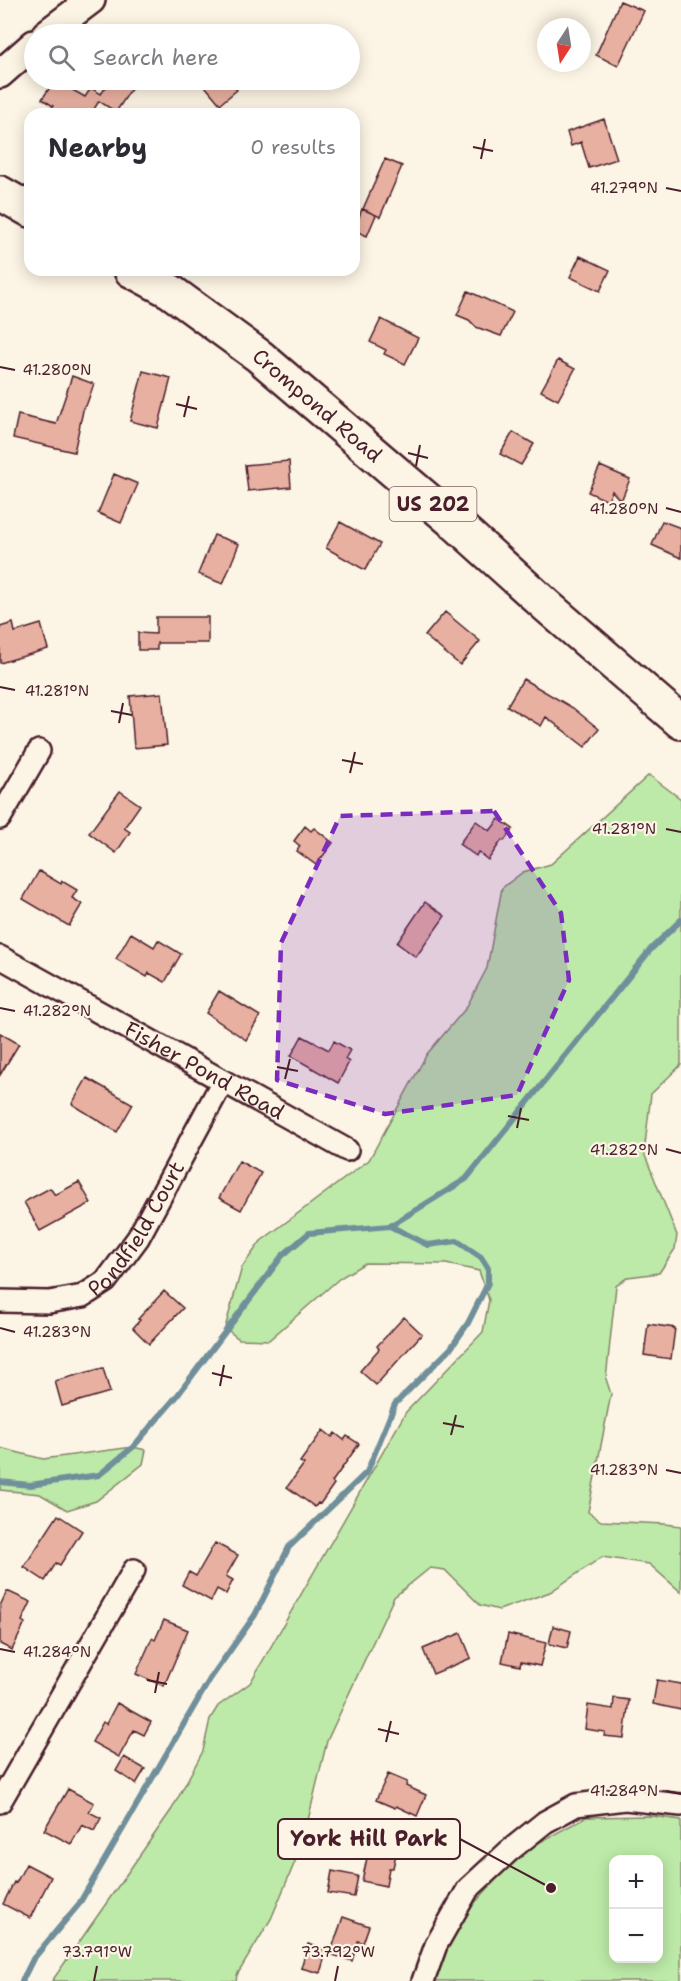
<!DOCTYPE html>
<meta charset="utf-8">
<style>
:root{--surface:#fff;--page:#f7f7f7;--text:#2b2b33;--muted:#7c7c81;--line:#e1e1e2}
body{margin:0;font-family:"Shantell Sans",sans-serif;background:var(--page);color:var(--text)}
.controls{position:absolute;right:18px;bottom:18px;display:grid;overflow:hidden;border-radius:12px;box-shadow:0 3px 15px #0003}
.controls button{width:54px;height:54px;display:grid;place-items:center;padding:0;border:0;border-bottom:2px solid var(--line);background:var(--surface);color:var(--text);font:30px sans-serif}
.compass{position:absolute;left:537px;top:18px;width:54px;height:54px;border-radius:50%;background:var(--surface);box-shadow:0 3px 15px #0003;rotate:192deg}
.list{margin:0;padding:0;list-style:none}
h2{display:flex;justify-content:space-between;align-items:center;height:78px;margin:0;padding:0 24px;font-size:26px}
h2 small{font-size:20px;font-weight:400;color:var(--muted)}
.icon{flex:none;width:33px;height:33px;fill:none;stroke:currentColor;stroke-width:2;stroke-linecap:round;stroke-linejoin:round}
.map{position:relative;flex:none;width:681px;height:1981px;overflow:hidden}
.search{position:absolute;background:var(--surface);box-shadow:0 3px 15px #0003;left:24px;top:24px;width:336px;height:66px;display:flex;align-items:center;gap:15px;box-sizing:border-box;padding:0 21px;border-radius:33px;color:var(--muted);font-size:22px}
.panel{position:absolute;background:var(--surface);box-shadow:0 3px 15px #0003;left:24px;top:108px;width:336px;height:168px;border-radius:18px}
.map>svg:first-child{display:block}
</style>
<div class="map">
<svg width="681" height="1981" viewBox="0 0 681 1981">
<rect width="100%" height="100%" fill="#fcf5e5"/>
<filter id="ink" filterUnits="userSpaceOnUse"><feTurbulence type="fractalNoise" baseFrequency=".0167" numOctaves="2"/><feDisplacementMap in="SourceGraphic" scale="12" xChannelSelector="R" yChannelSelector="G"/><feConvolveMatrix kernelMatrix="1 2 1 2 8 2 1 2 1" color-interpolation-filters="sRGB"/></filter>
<g filter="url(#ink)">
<path fill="#bdeaa8" stroke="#84846a" stroke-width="1.5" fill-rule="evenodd" d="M649 775 681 799V1065L651 1094 644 1153 677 1235 675 1249 659 1273 628 1277 616 1286 606 1379 611 1394 588 1512 601 1521 665 1524 681 1526V1592L649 1564 602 1557 550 1592 499 1610 480 1605 445 1570 430 1568 394 1597 327 1741 302 1845 271 1919 237 1975 236 1981H52L172 1809 203 1751 210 1719 218 1706 250 1683 406 1412 483 1332 489 1300 479 1271 446 1264 365 1263 340 1278 269 1340 239 1339 225 1328 242 1267 261 1241 369 1160 427 1054 466 1008 487 968 502 888 523 872 551 864Z
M133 1447 146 1450 143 1464 96 1501 67 1510 40 1494 0 1490V1448L43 1459Z
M652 1816 681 1820V1981H432L463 1916 520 1853 586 1817ZM614 1860H658V1958H614Z"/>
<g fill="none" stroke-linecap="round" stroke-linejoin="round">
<path stroke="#708f9b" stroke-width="6" d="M0 1482 30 1485 99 1475 133 1447 177 1396 282 1256 309 1233 390 1226 466 1179 651 949 681 920
M22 1981 33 1959 79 1904 210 1679 255 1615 289 1547 367 1472 395 1404 451 1348 468 1323 488 1283V1268L481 1257 457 1241 428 1245 390 1226"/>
</g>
<path fill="#e8b0a1" stroke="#4a1f2b" stroke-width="1.5" d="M620 1 644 11 618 66 596 55Z
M55 80 85 97 91 88 101 94 111 80H137L116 112 99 101 91 114H60L51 109 53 106 42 99Z
M200 80H229L237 90 220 104Z
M604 119 617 159 589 168 581 142 571 146 567 132Z
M385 159 402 166 380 217 363 209Z
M362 209 376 215 367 236 354 230Z
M580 256 610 270 600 291 570 277Z
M468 291 513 312 501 336 476 327 469 320 457 315Z
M381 319 418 338 405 364 384 354 386 350 370 342Z
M558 360 575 369 558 400 541 391Z
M143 371 171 378 158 428 130 421Z
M72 376 94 384 86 406H84L74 452 13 438 18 415 56 424Z
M513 432 534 444 521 465 500 454Z
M289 461 291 487 248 491 245 465Z
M600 466 630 479 621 501 612 491 608 501 588 492Z
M114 474 138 484 121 523 98 513Z
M662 521 681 528V558L652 545Z
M340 522 380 544 365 570 326 548Z
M214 535 239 544 223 584 198 574Z
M445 612 480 641 460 665 425 636Z
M156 617H208V643H157V650H138V633L156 634Z
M13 623 15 632 41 624 48 649 0 663V627Z
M523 679 573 708 599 729 585 747 546 717 541 726 507 706Z
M162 693 167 745 134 748 130 696Z
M120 791 140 805 124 828 130 832 116 853 89 833Z
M499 819 513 829 504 841 502 840 488 860 478 852 476 856 459 844 476 821 490 831Z
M305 826 311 831 314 828 333 843 316 865 297 851 300 846 294 841Z
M39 871 61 884 62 881 77 890 72 898 82 904 69 926 23 899Z
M425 902 445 916 416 957 397 943Z
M131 933 154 947 158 940 181 954 165 982 149 973 147 977 116 959Z
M219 991 260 1016 246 1040 206 1013Z
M0 1033 19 1044 0 1075Z
M302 1036 329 1050 334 1041 350 1050 345 1059 349 1062 338 1083 291 1056Z
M87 1078 133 1104 117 1132 72 1104Z
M239 1161 261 1173 241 1210 219 1198Z
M79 1182 91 1203 40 1231 24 1202 50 1188 55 1195Z
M164 1291 183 1308 149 1344 133 1328 140 1320 138 1319Z
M404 1317 422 1334 376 1385 360 1371 379 1349 377 1346Z
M648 1324 675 1328 671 1359 644 1355Z
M103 1368 110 1392 62 1406 55 1381Z
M323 1430 332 1437 335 1433 344 1440 347 1436 359 1444 332 1482 334 1484 320 1504 318 1503 315 1507 287 1487 304 1464 300 1462Z
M58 1515 82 1531 60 1565 56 1563 45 1581 24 1567Z
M215 1543 238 1555 226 1576 233 1580 226 1594 217 1589 211 1601 182 1585 189 1572 196 1576Z
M7 1591 31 1602 22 1621 25 1623 12 1650 0 1644V1606Z
M164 1620 188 1630 164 1686 136 1674 152 1638 155 1640Z
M553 1626 571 1631 567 1648 549 1644Z
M461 1633 471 1658 433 1674 423 1649Z
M508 1634 546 1643 540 1666 521 1662 520 1666 502 1662Z
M657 1680 681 1684V1710L653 1704Z
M614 1698 629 1700 624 1738 604 1736 605 1732 585 1729 588 1705 613 1709Z
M117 1703 151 1722 144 1735 134 1730 119 1757 92 1742 103 1722 106 1724Z
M124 1757 145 1769 136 1784 116 1771Z
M388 1774 407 1782 406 1786 426 1795 417 1816 396 1806 395 1808 376 1800Z
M68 1789 94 1803 89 1812 101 1818 94 1831 82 1825 71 1844 44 1830Z
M370 1844 397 1849 393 1868H389L386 1886 362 1881Z
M26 1864 51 1877 30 1918 3 1904 14 1882 16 1883Z
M332 1871 358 1876 354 1897 328 1893Z
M343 1917 369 1926 363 1943 358 1941 352 1961 330 1954Z
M308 1944 327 1950 320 1973 301 1968Z"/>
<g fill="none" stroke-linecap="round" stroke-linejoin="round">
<defs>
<g id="minor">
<path d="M0 818 39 751"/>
<path id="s1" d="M0 957 347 1150"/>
<path id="s2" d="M0 1301 49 1302 83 1296 106 1281 138 1238 223 1081"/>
<path d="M0 1802 134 1570"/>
<path d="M423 1981 436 1945 468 1889 509 1851 545 1822 576 1805 625 1799 681 1805"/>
</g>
<path id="tertiary" d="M46 34 91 0
M0 74 34 44"/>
<g id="trunk">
<path d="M0 193 30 210"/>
<path id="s3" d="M131 270 170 291 259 356 456 524 548 607 681 722"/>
</g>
</defs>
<use href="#minor" stroke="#4a1f2b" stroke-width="26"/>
<use href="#tertiary" stroke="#4a1f2b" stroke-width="32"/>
<use href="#trunk" stroke="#4a1f2b" stroke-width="38"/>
<use href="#minor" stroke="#fcf5e5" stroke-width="21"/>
<use href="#tertiary" stroke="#fcf5e5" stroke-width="27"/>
<use href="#trunk" stroke="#fcf5e5" stroke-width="33"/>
</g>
</g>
<path fill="#7b2cbf" fill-opacity="0.2" stroke="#7b2cbf" stroke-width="4.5" stroke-dasharray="12 8" stroke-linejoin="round" d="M494 811 561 913 569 980 517 1095 385 1114 277 1080 281 943 340 816Z"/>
<path fill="none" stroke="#4a1f2b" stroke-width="2" d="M473 147 493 151M481 159 485 139M666 188 681 191M0 367 15 370M176 404 197 409M184 417 189 396M408 453 428 458M416 466 420 445M666 508 681 512M0 687 15 690M111 711 132 715M119 723 123 703M342 760 363 764M350 773 355 752M666 829 681 832M0 1008 15 1011M277 1067 298 1071M285 1079 290 1059M508 1116 529 1120M517 1128 521 1108M666 1149 681 1153M0 1328 15 1332M212 1373 232 1378M220 1386 224 1365M443 1423 464 1427M451 1435 456 1415M666 1470 681 1473M0 1649 15 1652M147 1680 167 1684M155 1693 159 1672M378 1729 399 1734M386 1742 391 1721M666 1791 681 1794M94 1981 97 1966M335 1981 338 1966"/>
<g text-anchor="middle" stroke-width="4.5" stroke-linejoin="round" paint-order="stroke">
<rect fill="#fcf5e5" stroke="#7f5f63" stroke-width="1.5" x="389.5" y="487" width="87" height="34" rx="4.5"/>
<g font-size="20" font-weight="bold" fill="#4a1f2b">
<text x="433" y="511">US 202</text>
</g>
<g font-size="21" fill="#4a1f2b" stroke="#fcf5e5">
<text dy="7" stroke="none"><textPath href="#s3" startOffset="231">Crompond Road</textPath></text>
<text dy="7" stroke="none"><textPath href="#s1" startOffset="234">Fisher Pond Road</textPath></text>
<text dy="7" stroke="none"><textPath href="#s2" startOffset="171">Pondfield Court</textPath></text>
</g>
</g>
<g font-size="15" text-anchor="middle" fill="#4a1f2b" stroke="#fcf5e5" stroke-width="4.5" stroke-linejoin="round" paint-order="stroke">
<text x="624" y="193">41.279°N</text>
<text x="57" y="375">41.280°N</text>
<text x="624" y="514">41.280°N</text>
<text x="57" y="696">41.281°N</text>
<text x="624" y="834">41.281°N</text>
<text x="57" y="1016">41.282°N</text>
<text x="624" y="1155">41.282°N</text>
<text x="57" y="1337">41.283°N</text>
<text x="624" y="1475">41.283°N</text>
<text x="57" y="1657">41.284°N</text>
<text x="624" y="1796">41.284°N</text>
<text x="97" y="1957">73.791°W</text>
<text x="338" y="1957">73.792°W</text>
</g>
<path fill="none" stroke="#4a1f2b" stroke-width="2" d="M551 1888L460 1839"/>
<circle fill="#4a1f2b" stroke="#fcf5e5" stroke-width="2" cx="551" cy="1888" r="6"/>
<rect fill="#fcf5e5" stroke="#4a1f2b" stroke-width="2" x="278" y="1819" width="182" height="40" rx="6"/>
<g font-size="22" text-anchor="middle" font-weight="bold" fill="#4a1f2b">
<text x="369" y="1846">York Hill Park</text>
</g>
</svg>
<div class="controls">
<button>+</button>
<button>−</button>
</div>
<svg class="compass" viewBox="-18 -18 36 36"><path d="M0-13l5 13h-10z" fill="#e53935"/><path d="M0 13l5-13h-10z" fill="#7c7c81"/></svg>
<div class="search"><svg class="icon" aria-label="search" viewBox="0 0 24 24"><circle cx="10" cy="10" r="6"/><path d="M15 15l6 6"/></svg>Search here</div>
<section class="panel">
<h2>Nearby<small>0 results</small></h2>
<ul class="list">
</ul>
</section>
</div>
